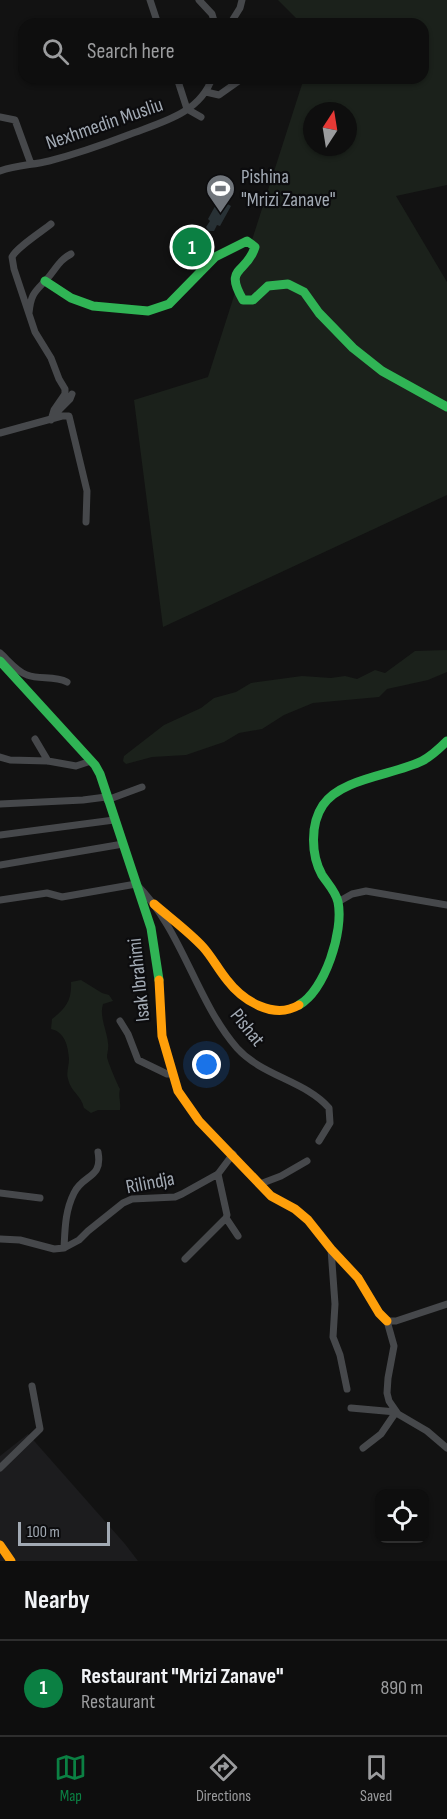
<!DOCTYPE html>
<style>
:root{--surface:#0e0e0e;--page:#171717;--text:#f1f3f6;--muted:#9b9c9e;--line:#2e2e2e;--accent:#0b8043}
body{margin:0;font-family:"Sofia Sans Condensed",sans-serif;background:var(--page);color:var(--text)}
.controls{position:absolute;right:18px;bottom:18px;display:grid;overflow:hidden;border-radius:12px;box-shadow:0 2px 4px #0004}
.controls button{width:54px;height:54px;display:grid;place-items:center;padding:0;border:0;border-bottom:2px solid var(--line);background:var(--surface);color:var(--text);font:30px sans-serif}
.compass{position:absolute;left:303px;top:102px;width:54px;height:54px;border-radius:50%;background:var(--surface);box-shadow:0 2px 4px #0004;rotate:12deg}
.scale{position:absolute;left:18px;bottom:15px;width:92px;box-sizing:border-box;padding-left:6px;border:3px solid #a2aab4;border-top:0;font-size:16px;line-height:21px;white-space:nowrap;color:#a2aab4;-webkit-text-stroke:4px #0c0c0e;paint-order:stroke}
.you{position:absolute;left:207px;top:1065px;width:21px;height:21px;margin:-15px;border:4px solid #fff;border-radius:50%;background:#1a73e8;box-shadow:0 0 0 9px #1a73e833}
.badge{display:grid;place-items:center;width:39px;height:39px;border-radius:50%;background:var(--accent);color:#fff;font-size:20px;font-weight:700}
.pin{position:absolute;translate:-50% -50%;border:3px solid #fff;box-shadow:0 2px 6px #0006}
.list{margin:0;padding:0;list-style:none}
h2{display:flex;justify-content:space-between;align-items:center;height:78px;margin:0;padding:0 24px;font-size:26px}
h2 small{font-size:20px;font-weight:400;color:var(--muted)}
.list li{display:grid;grid-template-columns:39px 1fr auto;gap:18px;align-items:center;box-sizing:border-box;height:96px;padding:0 24px;border-top:2px solid var(--line)}
.list b{display:block;font-size:22px;white-space:nowrap}
.list p{margin:0;font-size:20px;white-space:nowrap;color:var(--muted)}
.list em{font-size:20px;font-style:normal;color:var(--muted)}
.icon{flex:none;width:33px;height:33px;fill:none;stroke:currentColor;stroke-width:2;stroke-linecap:round;stroke-linejoin:round}
.map{position:relative;flex:none;width:447px;height:1561px;overflow:hidden}
.search{position:absolute;background:var(--surface);box-shadow:0 2px 4px #0004;left:18px;right:18px;top:18px;height:66px;display:flex;align-items:center;gap:15px;box-sizing:border-box;padding:0 21px;border-radius:18px;color:var(--muted);font-size:22px}
.sheet{height:174px;background:var(--surface)}
nav{display:flex;justify-content:space-around;align-items:center;box-sizing:border-box;height:84px;border-top:2px solid var(--line);background:var(--surface);font-size:16px;color:var(--muted)}
nav a{display:grid;justify-items:center;gap:3px}
nav .on{color:var(--accent)}
.map>svg:first-child{display:block}
</style>
<div class="map">
<svg width="447" height="1561" viewBox="0 0 447 1561">
<rect width="100%" height="100%" fill="#121212"/>
<path fill="#1c1c1e" d="M28 1434 125 1544 138 1561H0V1456Z"/>
<path fill="#1b211b" fill-rule="evenodd" d="M278 0H447V185L396 196 447 282V495L163 627 134 400 208 377 304 78H423V24H302ZM312 111H348V147H312Z
M447 650V672L428 680 387 689 379 697 313 703 284 715 262 729 239 733 224 742 186 755 152 757 126 764 123 761 124 756 164 725 201 708 214 698 236 692 251 683 302 676 331 678 345 676 357 679 375 670 385 673 415 651Z
M81 980 102 993 109 995 113 1001 103 1004C99 1016 107 1031 108 1043 109 1048 107 1053 107 1057 108 1062 117 1084 120 1089 118 1096 121 1102 120 1110H98L91 1113 84 1108C81 1095 71 1092 68 1079 66 1073 69 1066 69 1059 68 1046 65 1032 51 1029L52 1019C66 1008 72 1000 71 982Z"/>
<path fill="#283135" d="M219 199 231 206 220 226 217 225 214 231H209L206 227 210 221 208 219Z"/>
<g fill="none" stroke-linecap="round" stroke-linejoin="round">
<path stroke="#46484b" stroke-width="7" d="M150 0 158 24
M199 0 212 14 215 24
M230 24 240 8 242 0
M177 78 187 109 201 117
M206 92 219 95 243 78
M0 117 15 120 31 164
M0 171C16 165 33 165 49 161 76 154 102 145 128 135 159 123 200 114 212 78
M51 224C41 232 16 248 12 257L14 269 35 332 51 358 59 379 65 389V394L54 410 51 420
M29 313C31 293 35 292 47 279 56 269 59 260 71 254
M56 413 70 399 72 394
M0 433 62 416H69L87 491 86 522
M0 653C8 660 17 672 27 675 40 680 54 675 67 682
M35 739 48 761
M0 757 10 760 48 761 76 766 91 761
M107 800 142 787
M0 804 83 800 106 797
M0 835 114 820
M0 865 123 844
M0 900 47 893 62 897 136 884C182 929 196 1001 237 1048 262 1076 306 1081 329 1108L330 1123 319 1141
M338 902 352 894 366 891 447 905
M120 1021 128 1034 138 1060 167 1074H172
M218 1174 227 1215 226 1218 238 1236
M260 1184 281 1176 307 1161
M0 1193 40 1198
M0 1239 20 1240 54 1249 64 1248 79 1240 88 1231 123 1203 132 1199 175 1197 182 1194 218 1174 233 1154
M64 1248C65 1229 65 1211 74 1193 83 1174 103 1179 98 1152
M331 1249 335 1304 333 1337 340 1355 347 1389
M185 1259 226 1218
M447 1304 396 1321H387L394 1346 388 1378 387 1393 389 1401 398 1414 427 1431 447 1448
M351 1408 396 1412
M363 1448 381 1434 396 1412
M0 1468 40 1429 32 1386"/>
<path stroke="#30b455" stroke-width="9" d="M45 281 71 298 93 306 148 311 169 304 215 257 247 241 255 247C247 274 223 266 243 300H253L268 286 288 284 304 292 319 313 353 348 382 371 447 407
M0 661 95 765 100 774 151 928 159 980
M299 1005C325 990 344 931 338 902 336 892 328 884 322 875 311 855 310 824 323 805 341 778 394 775 422 761 432 756 440 748 447 741"/>
<path stroke="#ff9f0a" stroke-width="9" d="M154 904C170 918 188 931 203 947 212 957 218 969 227 980 243 1001 274 1020 299 1005
M159 980 162 1036 178 1091 199 1121 271 1196 295 1209 308 1220 331 1249 358 1278 379 1313 387 1321
M0 1545 11 1561"/>
</g>
<defs>
<symbol id="stadium-pin" viewBox="-11 -11 22 30"><path d="M0 17L-7.5 6A9.5 9.5 0 1 1 7.5 6Z" fill="#70757b" stroke="#0c0c0e"/><path d="M0-5a6.5 5 0 1 0 0 10a6.5 5 0 1 0 0-10ZM-3.5-1.8h7v3.6h-7Z" fill="#fff"/></symbol>
</defs>
<g fill-rule="evenodd">
<use href="#stadium-pin" x="204" y="172" width="33" height="45"/>
</g>
<g text-anchor="middle" stroke-width="4.5" stroke-linejoin="round" paint-order="stroke">
<g font-size="20" fill="#a2aab4" stroke="#0c0c0e">
<text transform="translate(104 123) rotate(-19)" y="7">Nexhmedin Musliu</text>
<text transform="translate(138 980) rotate(-96)" y="7">Isak Ibrahimi</text>
<text transform="translate(248 1027) rotate(51)" y="7">Pishat</text>
<text transform="translate(150 1182) rotate(-11)" y="7">Rilindja</text>
</g>
<g font-size="20" fill="#a2aab4" stroke="#0c0c0e" text-anchor="start">
<text x="241" y="183">Pishina<tspan x="241" dy="23">"Mrizi Zanave"</tspan></text>
</g>
</g>
</svg>
<div class="controls">
<button><svg class="icon" aria-label="locate" viewBox="0 0 24 24"><circle cx="12" cy="12" r="6"/><path d="M12 2v4M12 18v4M2 12h4M18 12h4"/></svg></button>
</div>
<svg class="compass" viewBox="-18 -18 36 36"><path d="M0-13l5 13h-10z" fill="#e53935"/><path d="M0 13l5-13h-10z" fill="#9b9c9e"/></svg>
<div class="scale">100 m</div>
<div class="you"></div>
<div class="pin badge" style="left:192px;top:247px">1</div>
<div class="search"><svg class="icon" aria-label="search" viewBox="0 0 24 24"><circle cx="10" cy="10" r="6"/><path d="M15 15l6 6"/></svg>Search here</div>
</div>
<section class="sheet">
<h2>Nearby<small></small></h2>
<ul class="list">
<li><span class="badge">1</span><div><b>Restaurant &quot;Mrizi Zanave&quot;</b><p>Restaurant</p></div><em>890 m</em></li>
</ul>
</section>
<nav>
<a class="on"><svg class="icon" aria-label="map" viewBox="0 0 24 24"><path d="M3 6l6-2 6 2 6-2v14l-6 2-6-2-6 2zM9 4v14M15 6v14"/></svg>Map</a>
<a><svg class="icon" aria-label="directions" viewBox="0 0 24 24"><path d="M12 3l9 9-9 9-9-9zM9 14v-3h6M13 9l2 2-2 2"/></svg>Directions</a>
<a><svg class="icon" aria-label="saved" viewBox="0 0 24 24"><path d="M7 4h10v16l-5-4-5 4z"/></svg>Saved</a>
</nav>
